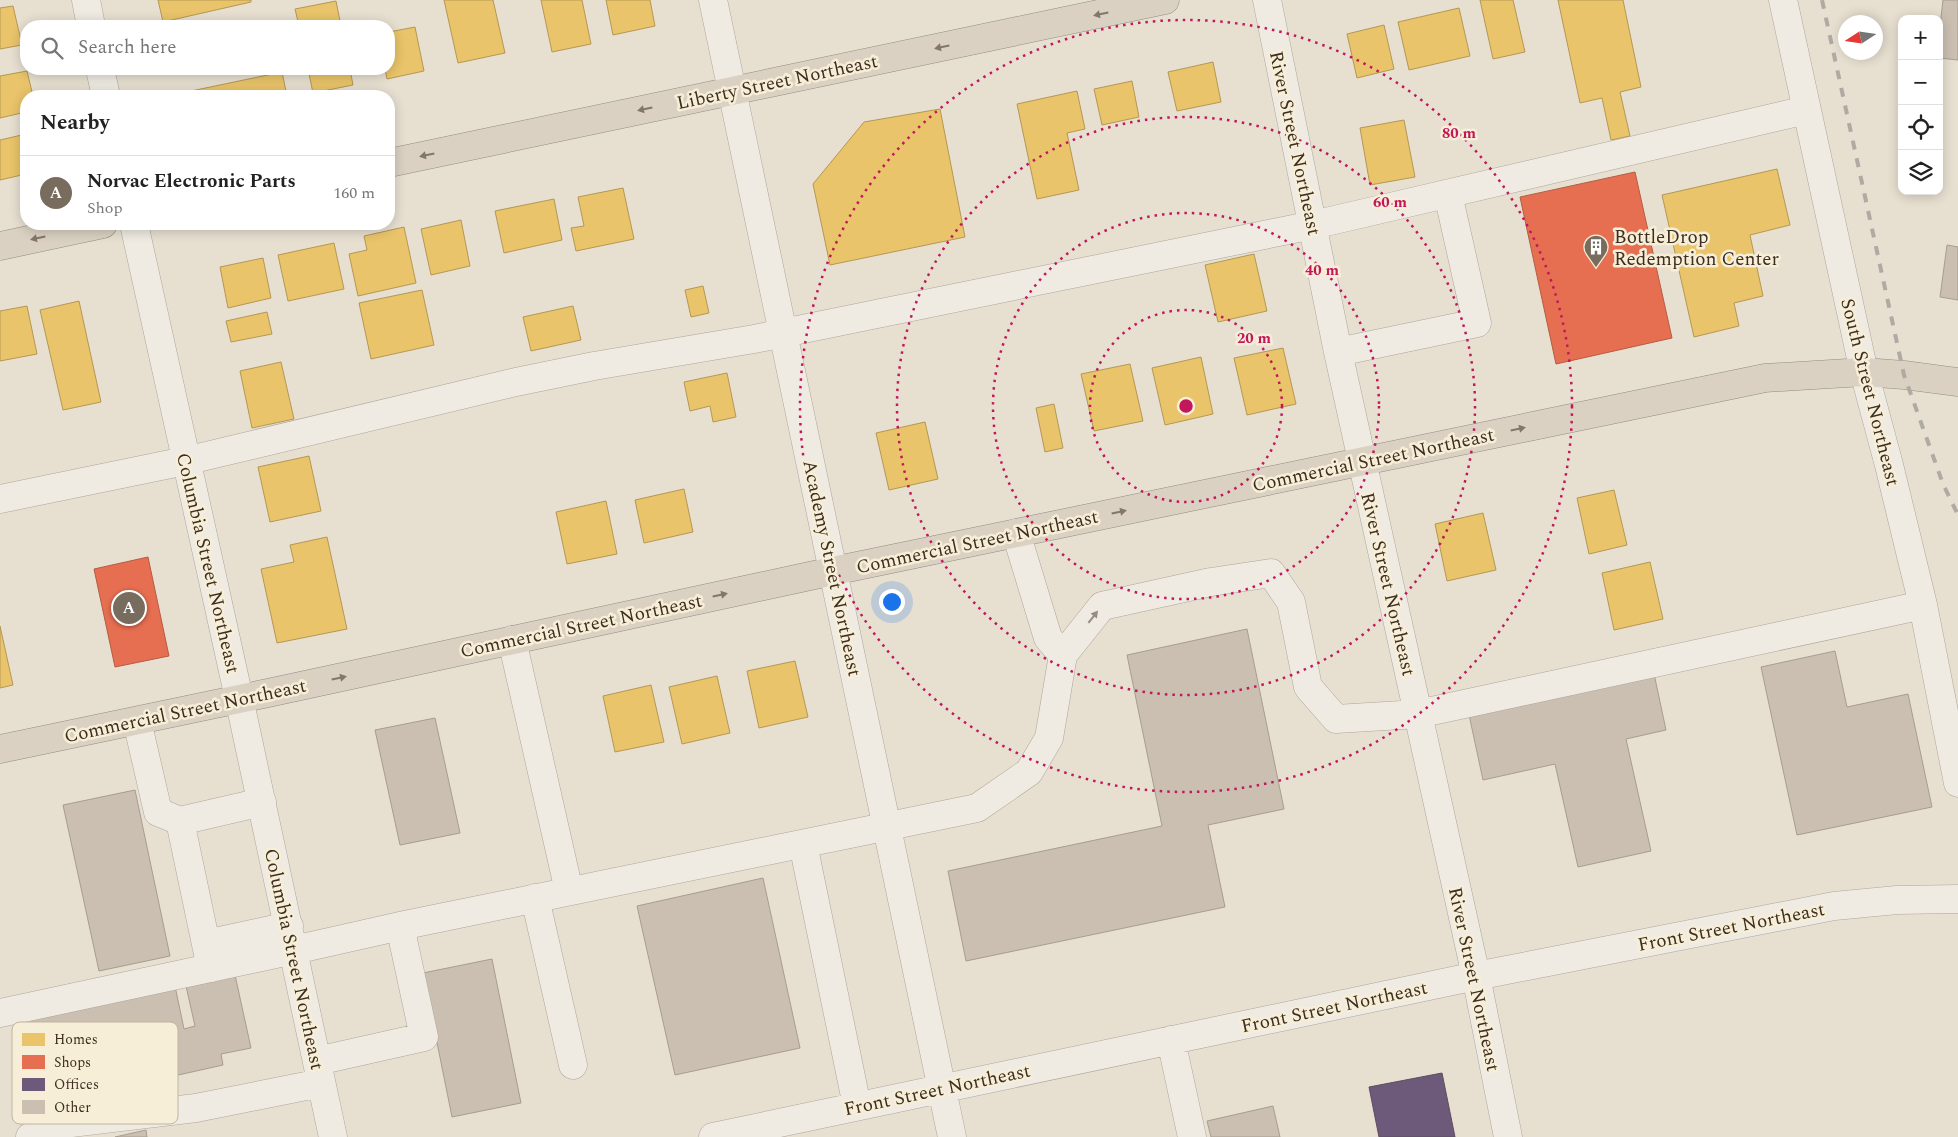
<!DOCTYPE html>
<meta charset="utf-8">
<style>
:root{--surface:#fff;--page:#f6f6f6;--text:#222;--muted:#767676;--line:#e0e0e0;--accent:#786c5e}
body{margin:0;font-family:Spectral,serif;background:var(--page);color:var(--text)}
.controls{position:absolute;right:15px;top:15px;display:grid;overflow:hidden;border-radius:10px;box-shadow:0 2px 12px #0003}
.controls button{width:45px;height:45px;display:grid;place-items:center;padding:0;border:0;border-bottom:1px solid var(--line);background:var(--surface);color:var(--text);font:25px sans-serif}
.compass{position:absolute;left:1838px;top:15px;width:45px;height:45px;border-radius:50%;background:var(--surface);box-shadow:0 2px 12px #0003;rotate:258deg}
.you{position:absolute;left:891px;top:601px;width:18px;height:18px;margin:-12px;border:4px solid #fff;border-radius:50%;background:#1a73e8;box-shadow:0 0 0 8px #1a73e833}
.badge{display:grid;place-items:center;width:32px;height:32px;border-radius:50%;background:var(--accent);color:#fff;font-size:16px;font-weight:700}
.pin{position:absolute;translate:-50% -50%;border:2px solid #fff;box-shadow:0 1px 5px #0006}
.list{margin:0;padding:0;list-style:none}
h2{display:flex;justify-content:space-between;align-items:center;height:65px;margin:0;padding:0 20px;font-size:21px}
h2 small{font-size:16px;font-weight:400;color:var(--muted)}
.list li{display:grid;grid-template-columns:32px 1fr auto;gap:15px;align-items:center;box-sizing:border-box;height:75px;padding:0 20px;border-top:1px solid var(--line)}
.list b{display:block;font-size:19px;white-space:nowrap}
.list p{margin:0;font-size:16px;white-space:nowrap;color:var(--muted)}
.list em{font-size:16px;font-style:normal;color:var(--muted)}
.icon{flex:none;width:28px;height:28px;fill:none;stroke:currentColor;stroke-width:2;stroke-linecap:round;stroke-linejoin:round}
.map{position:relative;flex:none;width:1958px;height:1137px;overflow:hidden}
.search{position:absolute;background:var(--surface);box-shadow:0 2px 12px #0003;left:20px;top:20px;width:375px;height:55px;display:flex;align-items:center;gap:12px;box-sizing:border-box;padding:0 18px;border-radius:20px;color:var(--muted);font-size:19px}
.panel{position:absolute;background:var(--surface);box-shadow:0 2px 12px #0003;left:20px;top:90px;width:375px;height:140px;border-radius:20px}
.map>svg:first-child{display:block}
</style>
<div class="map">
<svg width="1958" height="1137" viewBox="0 0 1958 1137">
<rect width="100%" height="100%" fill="#e7e0d1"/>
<path fill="#e9c46a" stroke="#b59754" d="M158 0H251V2L163 22Z
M444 0H493L505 53 458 63Z
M541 0H582L591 44 552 52Z
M606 0H650L655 26 613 35Z
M1480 0H1513L1525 52 1493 59Z
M1558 0H1623L1641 87 1620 92 1630 136 1611 140 1602 98 1580 103Z
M336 1 341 26H299L295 9Z
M13 6 22 45 0 49V8Z
M1459 8 1470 56 1409 70 1398 22Z
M1384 25 1394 69 1357 78 1347 34Z
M415 27 424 71 387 79 385 69H389V32Z
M1213 62 1221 102 1177 111 1168 72Z
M308 69H350L353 85 313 93Z
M27 71 33 96H26V112L0 118V76Z
M282 72 287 96H172V95Z
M1132 81 1139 117 1102 125 1094 89Z
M1077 91 1085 129 1067 133 1079 190 1037 199 1017 104Z
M940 109 965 237 830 265 813 184 864 122Z
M1404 120 1415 177 1370 185 1360 128Z
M26 134V174L0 180V140Z
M1777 169 1790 225 1750 235 1763 296 1734 303 1739 326 1694 337 1662 195Z
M623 188 634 239 576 251 571 228 584 226 578 197Z
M554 199 562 240 504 253 495 211Z
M461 220 470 266 431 275 421 229Z
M404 227 416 283 358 296 349 254 367 250 364 236Z
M334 243 344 289 288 301 278 255Z
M1254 254 1267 311 1218 322 1205 265Z
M263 258 271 298 228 308 220 267Z
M703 286 709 313 691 317 685 290Z
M422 290 434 345 371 359 359 303Z
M79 301 101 402 63 410 40 310Z
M27 306 37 354 0 361V311Z
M573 306 581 340 531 351 523 317Z
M267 312 272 334 231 342 226 321Z
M1283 348 1296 404 1247 415 1234 358Z
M1201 357 1213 414 1165 425 1152 368Z
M281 362 294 419 252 428 240 371Z
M1130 364 1143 421 1094 431 1081 374Z
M727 373 736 417 713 422 710 406 690 411 684 382Z
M1054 404 1063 448 1045 452 1036 408Z
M925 422 938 479 889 490 876 433Z
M309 456 321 511 270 522 258 467Z
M684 489 693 532 644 543 635 500Z
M1614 490 1627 545 1589 554 1577 498Z
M606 501 617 554 567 564 556 512Z
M1483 513 1496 570 1447 581 1435 524Z
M327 537 347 629 277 643 261 569 294 562 290 545Z
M1650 562 1663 619 1614 630 1602 573Z
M0 626 13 685 0 688Z
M795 661 808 717 759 728 747 671Z
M717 676 730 733 682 744 669 687Z
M651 685 664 742 615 752 603 696Z"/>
<path fill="#e76f51" stroke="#b45c42" d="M1635 172 1672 338 1556 364 1520 197Z
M148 557 169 656 115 667 94 569Z"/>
<path fill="#6d597a" stroke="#5f4c5f" d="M1442 1073 1455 1137H1379L1369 1087Z"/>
<path fill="#cbbfb2" stroke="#a89c90" d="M1943 0H1958V60L1939 58V35Z
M1947 245 1958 247V300L1940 297Z
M1247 629 1284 809 1208 825 1225 907 966 961 948 871 1162 826 1127 655Z
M1835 651 1847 707 1908 694 1932 807 1797 835 1761 667Z
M1653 669 1666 730 1626 739 1651 851 1578 867 1555 764 1483 780 1468 710Z
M435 718 460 833 400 845 375 730Z
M135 790 170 956 99 971 63 805Z
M763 878 800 1048 675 1075 637 906Z
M492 959 521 1103 452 1117 423 973Z
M235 975 251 1048 221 1054 223 1065 165 1078 162 1064 46 1090 30 1018 175 986 184 1029 195 1026 186 986Z
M1273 1106 1280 1137H1211L1207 1121Z
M146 1130 147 1137H115Z"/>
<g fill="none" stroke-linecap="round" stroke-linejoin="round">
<defs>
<path id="minor" d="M86 0 91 26
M713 0 952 1137
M1267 0 1338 352 1476 976 1508 1137
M1783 0 1864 372 1889 465 1923 605 1958 783
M100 69 106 96
M134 224 239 698 333 1137
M1338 352 1477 323 1448 194
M0 499 185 461 516 382 594 366 754 339 1313 225 1806 110
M1016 533 1048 638 1063 655
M512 640 569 891
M137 721 158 812 180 821 211 968
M180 821 262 802
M803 844 857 1106
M535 898 573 1065
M206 944 289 926
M0 1013 294 950 405 925 977 808 1029 772 1049 738 1063 655 1102 606 1211 582 1271 573 1291 602 1308 687 1336 719 1418 714 1923 605
M1171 1040 1192 1137
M317 1061 424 1037 400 926
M30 1137 71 1123 196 1108 321 1083
M713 1137 1476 976 1834 906 1897 900 1958 899"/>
<path id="highway" d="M389 163 1165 0
M0 246 103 224
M0 749 268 693 833 571 1765 378 1864 372 1904 375 1958 382"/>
</defs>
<use href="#minor" stroke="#ada599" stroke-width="29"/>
<use href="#highway" stroke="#928b80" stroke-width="29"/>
<use href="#minor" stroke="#efebe3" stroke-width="28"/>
<use href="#highway" stroke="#dad1c2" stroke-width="28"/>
<path stroke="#afaaa2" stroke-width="4" stroke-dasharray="9 9" stroke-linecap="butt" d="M1822 0 1904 375 1943 484 1958 515"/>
</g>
<defs><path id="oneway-solid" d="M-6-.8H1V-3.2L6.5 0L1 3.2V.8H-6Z" transform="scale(1.25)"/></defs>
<g fill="#847769">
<use href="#oneway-solid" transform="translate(1101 14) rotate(168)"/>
<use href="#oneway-solid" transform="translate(942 47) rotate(168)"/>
<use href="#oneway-solid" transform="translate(645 109) rotate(168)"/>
<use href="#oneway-solid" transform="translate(427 155) rotate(168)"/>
<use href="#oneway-solid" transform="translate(38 238) rotate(168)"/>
<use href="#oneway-solid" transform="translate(1518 429) rotate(-12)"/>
<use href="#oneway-solid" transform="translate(1119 512) rotate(-12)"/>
<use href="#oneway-solid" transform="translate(720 595) rotate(-12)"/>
<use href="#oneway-solid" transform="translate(339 678) rotate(-12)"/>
</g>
<use fill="#968c82" href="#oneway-solid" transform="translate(1093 617) rotate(-52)"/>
<g fill="none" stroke="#c2185b" stroke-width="2.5" stroke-dasharray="2.5 5">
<circle cx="1186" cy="406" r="96"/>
<circle cx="1186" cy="406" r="193"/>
<circle cx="1186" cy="406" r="289"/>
<circle cx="1186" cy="406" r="386"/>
</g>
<defs>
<symbol id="building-pin" viewBox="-11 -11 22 30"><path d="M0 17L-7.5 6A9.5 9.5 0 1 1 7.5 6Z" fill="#786c5e" stroke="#f7eed8"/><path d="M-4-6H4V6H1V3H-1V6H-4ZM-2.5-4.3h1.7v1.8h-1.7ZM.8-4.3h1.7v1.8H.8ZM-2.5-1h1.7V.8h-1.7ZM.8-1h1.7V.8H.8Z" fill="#fff"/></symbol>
</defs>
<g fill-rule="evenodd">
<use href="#building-pin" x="1582" y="233" width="28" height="38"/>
</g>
<g text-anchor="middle" stroke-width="5" stroke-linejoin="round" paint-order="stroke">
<g font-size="19" fill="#3d2e20" stroke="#f7eed8">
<text transform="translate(777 81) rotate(-12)" y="7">Liberty Street Northeast</text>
<text transform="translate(1296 143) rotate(78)" y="7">River Street Northeast</text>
<text transform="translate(1871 392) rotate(76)" y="7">South Street Northeast</text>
<text transform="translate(1373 459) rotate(-12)" y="7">Commercial Street Northeast</text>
<text transform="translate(977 541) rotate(-12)" y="7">Commercial Street Northeast</text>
<text transform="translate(209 563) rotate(77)" y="7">Columbia Street Northeast</text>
<text transform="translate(833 568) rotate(78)" y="7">Academy Street Northeast</text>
<text transform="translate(1389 584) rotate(77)" y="7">River Street Northeast</text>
<text transform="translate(581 625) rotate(-12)" y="7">Commercial Street Northeast</text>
<text transform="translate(185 710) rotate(-12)" y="7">Commercial Street Northeast</text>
<text transform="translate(1731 926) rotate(-11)" y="7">Front Street Northeast</text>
<text transform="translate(295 959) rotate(78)" y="7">Columbia Street Northeast</text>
<text transform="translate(1475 979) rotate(78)" y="7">River Street Northeast</text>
<text transform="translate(1334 1006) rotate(-12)" y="7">Front Street Northeast</text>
<text transform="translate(937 1089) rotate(-12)" y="7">Front Street Northeast</text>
</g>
<g font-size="19" fill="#3d2e20" stroke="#f7eed8" text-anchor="start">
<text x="1614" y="243">BottleDrop<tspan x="1614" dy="22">Redemption Center</tspan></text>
</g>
</g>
<rect x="12" y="1022" width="166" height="102" rx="8" fill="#f7eed8" stroke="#bfb4a1" stroke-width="1"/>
<rect x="22" y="1033" width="23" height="13" fill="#e9c46a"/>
<rect x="22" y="1055" width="23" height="14" fill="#e76f51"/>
<rect x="22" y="1078" width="23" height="13" fill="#6d597a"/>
<rect x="22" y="1100" width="23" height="14" fill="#cbbfb2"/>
<g font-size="14" fill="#3d2e20">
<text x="54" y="1044">Homes</text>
<text x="54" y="1067">Shops</text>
<text x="54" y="1089">Offices</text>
<text x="54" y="1112">Other</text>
</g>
<circle cx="1186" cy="406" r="8" fill="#c2185b" stroke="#f7eed8" stroke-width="2.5"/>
<g font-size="15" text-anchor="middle" font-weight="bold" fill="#c2185b" stroke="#f7eed8" stroke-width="5" stroke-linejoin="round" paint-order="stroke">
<text x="1459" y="138">80 m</text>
<text x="1390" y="207">60 m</text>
<text x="1322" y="275">40 m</text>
<text x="1254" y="343">20 m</text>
</g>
</svg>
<div class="controls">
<button>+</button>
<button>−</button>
<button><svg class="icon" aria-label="locate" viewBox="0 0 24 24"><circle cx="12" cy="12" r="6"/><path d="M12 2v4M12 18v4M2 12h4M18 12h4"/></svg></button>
<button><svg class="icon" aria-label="layers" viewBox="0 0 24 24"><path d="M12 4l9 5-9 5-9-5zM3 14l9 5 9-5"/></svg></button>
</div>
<svg class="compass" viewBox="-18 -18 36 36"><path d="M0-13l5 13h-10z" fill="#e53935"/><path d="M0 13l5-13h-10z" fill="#767676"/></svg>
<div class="you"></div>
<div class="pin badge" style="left:129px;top:608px">A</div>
<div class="search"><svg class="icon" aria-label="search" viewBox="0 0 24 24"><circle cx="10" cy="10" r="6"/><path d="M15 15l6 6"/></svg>Search here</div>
<section class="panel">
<h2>Nearby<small></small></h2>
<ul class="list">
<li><span class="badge">A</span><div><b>Norvac Electronic Parts</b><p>Shop</p></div><em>160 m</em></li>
</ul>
</section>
</div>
